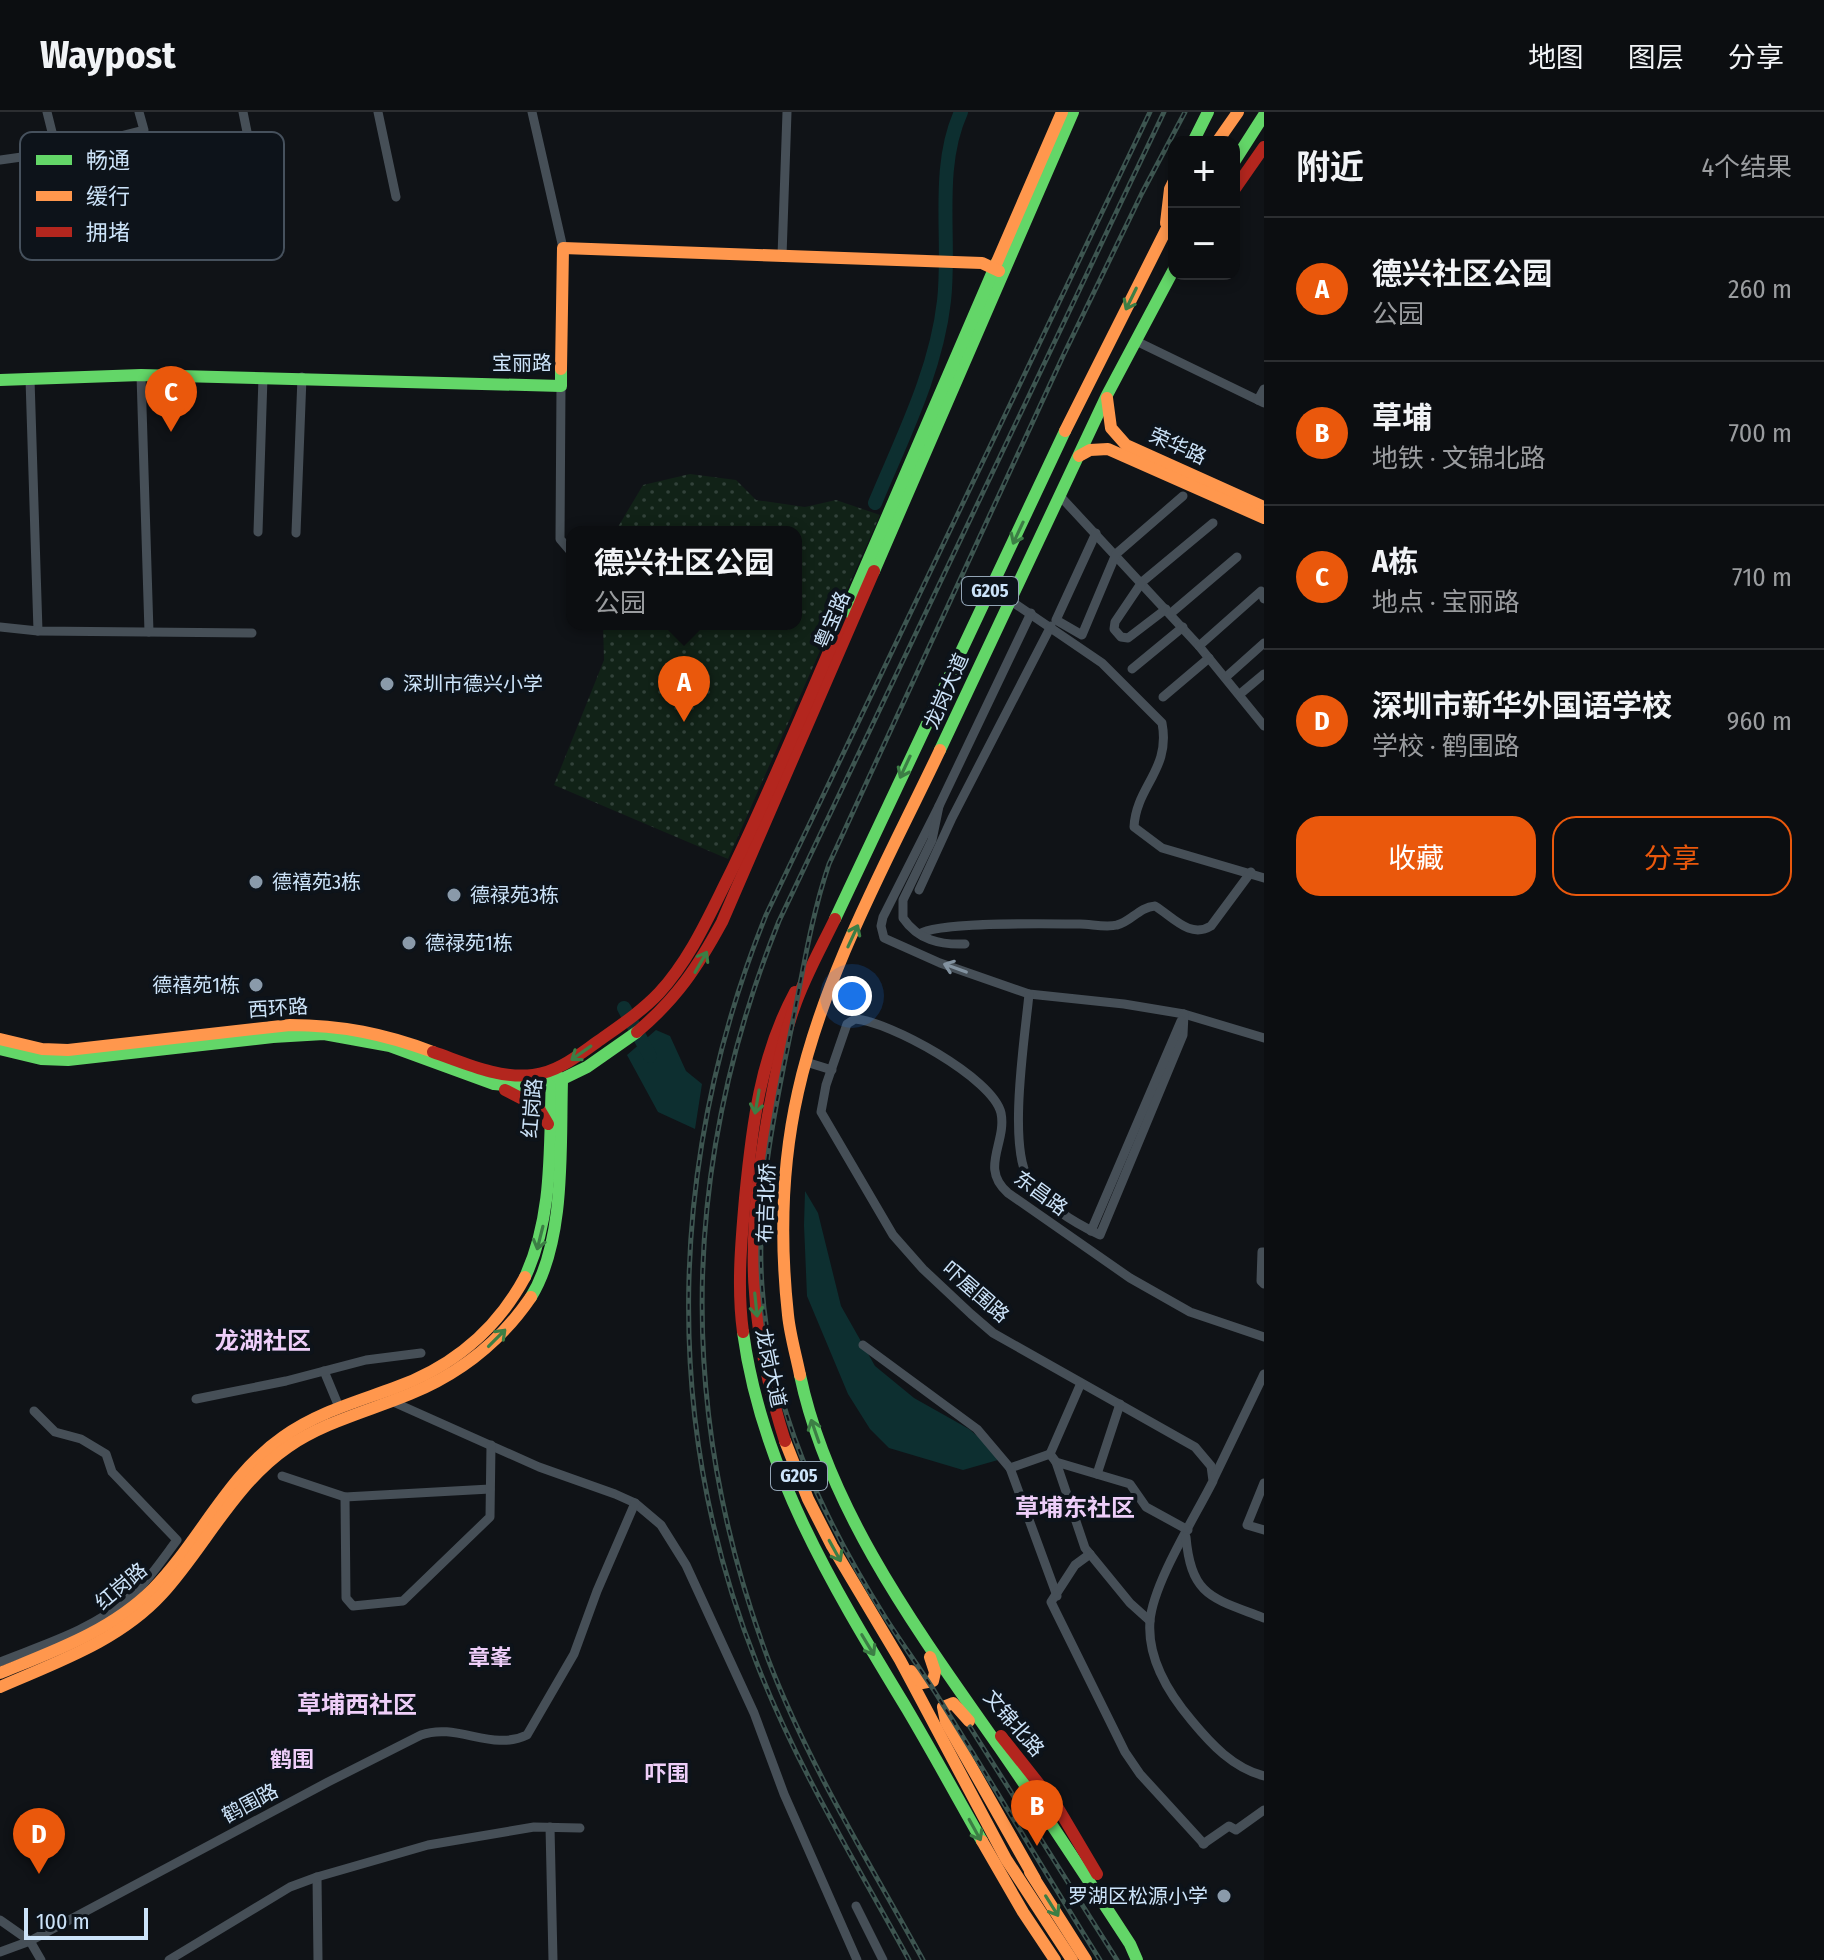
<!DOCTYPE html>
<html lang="zh">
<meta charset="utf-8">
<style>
:root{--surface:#0c0e11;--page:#15171a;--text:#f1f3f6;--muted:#9a9c9f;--line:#2c2e31;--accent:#ea580c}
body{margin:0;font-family:"Fira Sans Condensed","Noto Sans SC",sans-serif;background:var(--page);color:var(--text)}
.controls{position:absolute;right:24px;top:24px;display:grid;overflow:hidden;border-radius:16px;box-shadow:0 4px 12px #0003}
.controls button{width:72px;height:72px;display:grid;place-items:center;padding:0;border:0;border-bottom:2px solid var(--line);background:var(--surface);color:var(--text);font:40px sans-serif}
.scale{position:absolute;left:24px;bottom:20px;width:124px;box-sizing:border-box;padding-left:8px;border:4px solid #cce3f9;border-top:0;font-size:22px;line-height:28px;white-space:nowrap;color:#cce3f9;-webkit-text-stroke:6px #0d131a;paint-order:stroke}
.you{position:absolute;left:852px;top:884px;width:28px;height:28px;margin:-20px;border:6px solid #fff;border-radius:50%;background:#1a73e8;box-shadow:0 0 0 12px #1a73e833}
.badge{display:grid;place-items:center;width:52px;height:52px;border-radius:50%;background:var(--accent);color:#fff;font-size:26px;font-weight:700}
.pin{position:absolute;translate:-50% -66px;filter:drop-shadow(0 2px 4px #0008)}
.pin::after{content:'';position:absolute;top:42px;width:28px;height:24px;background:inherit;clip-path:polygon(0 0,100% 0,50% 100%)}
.popup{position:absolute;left:566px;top:414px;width:236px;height:104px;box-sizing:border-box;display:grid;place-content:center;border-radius:16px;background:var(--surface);filter:drop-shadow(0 2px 6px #0005);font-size:26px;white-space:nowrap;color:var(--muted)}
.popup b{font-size:30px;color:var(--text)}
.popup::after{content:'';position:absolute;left:50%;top:100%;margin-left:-16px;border:16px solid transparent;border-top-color:var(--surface)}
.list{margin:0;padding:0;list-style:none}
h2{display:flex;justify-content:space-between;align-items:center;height:104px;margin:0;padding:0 32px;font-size:34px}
h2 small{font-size:26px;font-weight:400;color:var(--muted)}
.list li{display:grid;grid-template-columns:52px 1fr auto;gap:24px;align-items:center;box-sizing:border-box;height:144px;padding:0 32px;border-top:2px solid var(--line)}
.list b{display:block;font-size:30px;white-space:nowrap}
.list p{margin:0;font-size:26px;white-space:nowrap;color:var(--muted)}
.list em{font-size:26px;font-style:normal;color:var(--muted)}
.actions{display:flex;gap:16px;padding:24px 32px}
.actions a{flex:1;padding:18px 0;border:2px solid var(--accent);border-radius:24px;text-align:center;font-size:28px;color:var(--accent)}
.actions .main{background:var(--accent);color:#fff}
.map{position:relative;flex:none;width:1264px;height:1848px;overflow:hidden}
header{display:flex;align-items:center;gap:48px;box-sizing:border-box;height:112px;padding:0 40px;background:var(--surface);border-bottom:2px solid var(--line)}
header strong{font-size:38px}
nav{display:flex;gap:44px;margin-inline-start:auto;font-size:28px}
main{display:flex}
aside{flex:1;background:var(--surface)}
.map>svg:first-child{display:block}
.park{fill:url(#park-dots)}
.water{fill:#0d2f30}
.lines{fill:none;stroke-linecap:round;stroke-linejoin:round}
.river{stroke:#0d2f30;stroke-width:14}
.street{stroke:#464f57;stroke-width:9}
.fast{stroke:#63d668;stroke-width:12}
.slow{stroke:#ff974d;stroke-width:12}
.jam{stroke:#b3261e;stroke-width:12}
.rail-casing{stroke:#3d5550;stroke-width:5}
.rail{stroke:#0d131a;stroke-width:2;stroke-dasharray:6;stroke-linecap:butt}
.oneway{stroke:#3c7e45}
.oneway2{stroke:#8292a0}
.poi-dot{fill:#8a9aaa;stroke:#0d131a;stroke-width:3}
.labels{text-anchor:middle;stroke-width:8;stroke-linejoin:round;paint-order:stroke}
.shield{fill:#0d131a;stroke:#93a5b6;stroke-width:2}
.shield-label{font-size:18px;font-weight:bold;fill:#cce3f9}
.street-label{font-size:20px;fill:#cce3f9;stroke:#0d131a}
.poi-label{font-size:20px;fill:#cce3f9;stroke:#0d131a;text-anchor:start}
.neighbourhood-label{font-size:22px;font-weight:bold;fill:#eecef9;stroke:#0d131a}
.quarter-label{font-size:24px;font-weight:bold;fill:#eecef9;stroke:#0d131a}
.key{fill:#0d131a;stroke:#46515d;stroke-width:2}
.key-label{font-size:22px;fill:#cce3f9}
</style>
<header>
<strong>Waypost</strong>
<nav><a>地图</a><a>图层</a><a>分享</a></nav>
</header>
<main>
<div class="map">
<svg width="1264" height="1848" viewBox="0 0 1264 1848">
<defs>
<pattern id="park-dots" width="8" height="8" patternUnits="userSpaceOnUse" patternTransform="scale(2)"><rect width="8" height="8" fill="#112217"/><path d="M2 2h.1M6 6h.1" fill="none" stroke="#32423a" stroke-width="1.8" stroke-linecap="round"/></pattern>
</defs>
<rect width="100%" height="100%" fill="#101317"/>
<path class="park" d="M690,362L736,368L756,388L805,395L836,388L880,403L728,747L554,673L604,548L603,512H796V420H615L643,373Z"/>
<g class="water">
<path d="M656,918L670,924L686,959L702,972L695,1017L658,1000L627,943Z"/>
<path d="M805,1079L818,1101L841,1194L875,1254L914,1286L969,1317L989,1334L998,1348L963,1358L889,1336L870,1317L848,1282L807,1184L804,1113Z"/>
</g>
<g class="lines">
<g class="river">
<path d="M875,391C902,326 936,260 944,189C951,128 935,57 961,0"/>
<path d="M624,896L650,944"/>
</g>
<g class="street">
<path d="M47,0L57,40"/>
<path d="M243,0L260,84"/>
<path d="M378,0L396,85"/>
<path d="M532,0L563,136"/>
<path d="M0,48L57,40L144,18L139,0"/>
<path d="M782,144L787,0"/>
<path d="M1136,229L1264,291"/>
<path d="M141,263L149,520"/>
<path d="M30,267L38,519"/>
<path d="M561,274L560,427L572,441"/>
<path d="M1258,288L1264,277"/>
<path d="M1060,384L1199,534L1264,614"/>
<path d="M258,420L263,265"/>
<path d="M296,421L302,265"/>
<path d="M1096,421L1056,508L1082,523L1116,442L1183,384"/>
<path d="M1011,489L1102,551L1162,611C1171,658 1136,674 1134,715L1162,736L1264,766"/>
<path d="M1166,497L1128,526L1121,525L1114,517L1115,510L1142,470L1213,411"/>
<path d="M1170,502L1237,445"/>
<path d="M0,515L38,519L252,521"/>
<path d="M1199,534L1261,479L1264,487"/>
<path d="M1132,557L1183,515"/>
<path d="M1226,565L1264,531"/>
<path d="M1240,582L1264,562"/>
<path d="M1163,585L1209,546"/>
<path d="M939,694L883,805L881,814L884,826L940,851L1029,882L1124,892L1184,902L1264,926"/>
<path d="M919,778L952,706L1051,514"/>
<path d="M920,822C938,809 1051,812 1080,812C1091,812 1106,816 1117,813C1131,810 1139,795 1155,794C1173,805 1190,827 1211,814L1251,760"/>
<path d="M965,832C940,833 918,828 903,806V788L932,728L939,694L1031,501"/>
<path d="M1029,882C1025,924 1008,1032 1028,1066C1044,1093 1073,1110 1100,1123L1183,923L1184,902"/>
<path d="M806,950L832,958"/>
<path d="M1091,1119L1181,909"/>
<path d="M1264,1140H1262L1261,1169L1264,1172"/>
<path d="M1264,1225L1190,1200L1130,1166L1008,1081C979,1056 1007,1031 1001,1001C993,966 889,909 855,907L847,912L826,973L821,1000L893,1123L923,1157L971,1202L993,1221L1195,1335L1211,1354L1213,1369C1195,1405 1153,1471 1150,1509C1147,1546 1169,1582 1192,1609C1211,1632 1233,1656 1264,1664"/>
<path d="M863,1233L977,1317L1010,1356L1050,1342L1056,1350L1130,1372L1146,1395L1188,1418"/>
<path d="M324,1259L339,1295"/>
<path d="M196,1287L286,1269L366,1248L421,1241"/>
<path d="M391,1289L539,1355L615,1382L635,1391L661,1413L686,1453L754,1601L784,1682L857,1848"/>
<path d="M1050,1342L1081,1271"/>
<path d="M1056,1350L1085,1436L1130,1491L1150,1509"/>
<path d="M1010,1356L1057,1484"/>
<path d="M1097,1362L1120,1292"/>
<path d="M282,1364L345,1385L490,1377"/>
<path d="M1214,1366L1264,1262"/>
<path d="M1264,1371L1247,1413L1264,1418"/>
<path d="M345,1385L346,1486L353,1494L403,1489L490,1405L491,1333"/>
<path d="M1186,1425C1191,1485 1213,1486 1264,1506"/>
<path d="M1090,1442L1075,1453L1051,1490L1125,1640L1140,1662L1204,1732"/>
<path d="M0,1550C45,1532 92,1518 129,1486C148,1469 162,1448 177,1428L112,1360L106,1342L81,1327L55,1320L34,1299"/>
<path d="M550,1715L553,1848"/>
<path d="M1203,1732L1229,1714L1236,1718L1264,1698"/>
<path d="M317,1765L318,1848"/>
<path d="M856,1794L883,1848"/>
<path d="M0,1808L30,1829L41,1848"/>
<path d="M0,1840L30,1829L328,1670L421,1623C457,1610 492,1640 527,1623L574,1542L597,1479L635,1391"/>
<path d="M169,1848L290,1775L317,1765L428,1733L534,1715L580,1716"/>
</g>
<g class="fast">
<path d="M1193,30L1208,0"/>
<path d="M1234,50L1264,3"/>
<path d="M0,268L141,263L561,274V257"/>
<path d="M874,459L1073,0"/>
<path d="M842,509L997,150"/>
<path d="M940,638L1107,283L1174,157"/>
<path d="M835,807L1065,319"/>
<path d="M0,937L41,947L68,948L273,925L324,922L390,934L494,972L529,975L552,972L587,955L637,920"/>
<path d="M525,1165C554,1103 549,1033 552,966"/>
<path d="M531,1185C566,1128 560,1035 562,969L557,964"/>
<path d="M743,1220C762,1360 835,1478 907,1597C933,1641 957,1685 982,1729"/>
<path d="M800,1263C829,1400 920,1522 999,1635C1044,1700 1087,1766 1130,1832L1137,1848"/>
</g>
<g class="slow">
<path d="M1217,30L1238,0"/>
<path d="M1166,111L1170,77L1174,69"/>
<path d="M997,150L1062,0"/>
<path d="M561,257L563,136L982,151L999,159"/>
<path d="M1107,286L1111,316L1126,333L1264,395"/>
<path d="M1065,319L1174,102"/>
<path d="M1079,344L1090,338L1108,337L1264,406"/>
<path d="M0,927L42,937L68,938L290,913C341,913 385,922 433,940"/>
<path d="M800,1263C796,1243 790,1223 788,1203C780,1130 782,1051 798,980C825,859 888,748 940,638"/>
<path d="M785,1329L808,1387L832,1434L900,1548L1006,1747L1072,1848"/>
<path d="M911,1559L922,1571L933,1569L935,1560L930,1545"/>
<path d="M0,1561C54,1539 111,1519 153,1477C200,1429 227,1364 283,1325C316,1301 356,1290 394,1276C450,1256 496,1219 525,1165"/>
<path d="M0,1575C57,1550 119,1529 162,1482C205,1435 233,1373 288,1335C324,1310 369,1299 410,1282C459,1262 501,1229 531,1185"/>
<path d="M969,1609L953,1591L943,1595L946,1610L1035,1767"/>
<path d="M982,1729L1023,1800L1055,1848"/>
<path d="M1030,1760L1086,1848"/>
</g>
<g class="jam">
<path d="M1234,78L1264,35"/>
<path d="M637,920C677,886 697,856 722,810L874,459"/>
<path d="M433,940C465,951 498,967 533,963C558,960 577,944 597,930C618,915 641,900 659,881C690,847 708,806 728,766C769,682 805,595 842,509"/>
<path d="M505,978L538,995L548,1012"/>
<path d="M743,1220C737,1176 741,1131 745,1086C752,1014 760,945 795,880"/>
<path d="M785,1329C748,1212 746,1129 767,1009C774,971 781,933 794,896C804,866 821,836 835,807"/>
<path d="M1001,1624L1058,1696L1097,1762"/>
</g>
<g class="rail-casing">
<g id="rail">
<path d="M970,1615L1117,1848"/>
<path d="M909,1848C856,1751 797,1655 757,1552C660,1308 669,1045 766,803L1150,0"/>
<path d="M923,1848C869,1750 808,1652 768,1547C676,1299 681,1053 779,809L1164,0"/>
<path d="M1100,1848C1044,1759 991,1669 935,1580C919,1555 901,1530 885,1505C821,1403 770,1296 762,1174C756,1089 773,1006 790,923C802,866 810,808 829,752L1064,242L1142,81L1185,0"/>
</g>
</g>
<use href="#rail" class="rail"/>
</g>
<defs><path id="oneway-shaft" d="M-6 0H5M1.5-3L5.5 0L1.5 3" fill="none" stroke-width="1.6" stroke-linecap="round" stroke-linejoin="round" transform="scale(2)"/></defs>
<g class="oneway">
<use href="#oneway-shaft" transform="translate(1131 187) rotate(116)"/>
<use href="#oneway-shaft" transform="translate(1018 421) rotate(115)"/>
<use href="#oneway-shaft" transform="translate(905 655) rotate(115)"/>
<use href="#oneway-shaft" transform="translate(853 824) rotate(-65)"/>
<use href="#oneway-shaft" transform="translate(701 850) rotate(-60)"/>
<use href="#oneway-shaft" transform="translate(581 941) rotate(145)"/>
<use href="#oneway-shaft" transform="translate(757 990) rotate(100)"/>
<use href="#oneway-shaft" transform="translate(540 1126) rotate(104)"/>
<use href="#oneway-shaft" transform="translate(756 1193) rotate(84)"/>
<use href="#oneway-shaft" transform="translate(497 1226) rotate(-45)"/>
<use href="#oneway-shaft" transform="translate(815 1319) rotate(-109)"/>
<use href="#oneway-shaft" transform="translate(835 1439) rotate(61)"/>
<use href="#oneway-shaft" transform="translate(868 1533) rotate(59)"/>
<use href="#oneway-shaft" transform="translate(975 1718) rotate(61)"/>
<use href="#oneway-shaft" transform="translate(1052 1794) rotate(58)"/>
</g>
<use class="oneway2" href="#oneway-shaft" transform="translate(955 856) rotate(-160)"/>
<g class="poi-dot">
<circle cx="387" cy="572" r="8"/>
<circle cx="256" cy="770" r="8"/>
<circle cx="454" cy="783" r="8"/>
<circle cx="409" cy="831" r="8"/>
<circle cx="256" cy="873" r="8"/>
<circle cx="1224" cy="1784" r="8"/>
</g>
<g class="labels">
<g class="shield">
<rect x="962" y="465" width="56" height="28" rx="6"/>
<rect x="771" y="1350" width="56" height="28" rx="6"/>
</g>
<g class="shield-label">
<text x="990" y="485">G205</text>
<text x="799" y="1370">G205</text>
</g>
<g class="street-label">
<text x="522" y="258">宝丽路</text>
<text transform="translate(1178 334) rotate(24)" y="7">荣华路</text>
<text transform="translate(832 508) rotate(-67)" y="7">粤宝路</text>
<text transform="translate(946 579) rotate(-66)" y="7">龙岗大道</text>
<text transform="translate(278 896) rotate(-4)" y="7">西环路</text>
<text transform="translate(532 996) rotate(-85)" y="7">红岗路</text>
<text transform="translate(1041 1081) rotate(36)" y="7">东昌路</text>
<text transform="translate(766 1091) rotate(-88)" y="7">布吉北桥</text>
<text transform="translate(976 1180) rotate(41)" y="7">吓屋围路</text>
<text transform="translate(771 1256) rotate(78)" y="7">龙岗大道</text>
<text transform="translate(121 1474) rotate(-40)" y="7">红岗路</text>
<text transform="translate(1014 1611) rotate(49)" y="7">文锦北路</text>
<text transform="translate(250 1691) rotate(-28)" y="7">鹤围路</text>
</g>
<g class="poi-label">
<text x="403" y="579">深圳市德兴小学</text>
<text x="272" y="777">德禧苑3栋</text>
<text x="470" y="790">德禄苑3栋</text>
<text x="425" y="838">德禄苑1栋</text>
<text x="240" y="880" text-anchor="end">德禧苑1栋</text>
<text x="1208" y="1791" text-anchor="end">罗湖区松源小学</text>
</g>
<g class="neighbourhood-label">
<text x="490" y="1553">章峯</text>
<text x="292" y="1655">鹤围</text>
<text x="667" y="1669">吓围</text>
</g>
<g class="quarter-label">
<text x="263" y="1237">龙湖社区</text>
<text x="1075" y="1404">草埔东社区</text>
<text x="357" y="1601">草埔西社区</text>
</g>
</g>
<rect x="20" y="20" width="264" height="128" rx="12" class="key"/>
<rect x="36" y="43" width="36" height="10" fill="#63d668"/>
<rect x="36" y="79" width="36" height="10" fill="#ff974d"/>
<rect x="36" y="115" width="36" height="10" fill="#b3261e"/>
<g class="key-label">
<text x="86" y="56">畅通</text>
<text x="86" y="92">缓行</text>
<text x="86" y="128">拥堵</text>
</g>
</svg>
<div class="controls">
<button>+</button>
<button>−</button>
</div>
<div class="scale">100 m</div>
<div class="you"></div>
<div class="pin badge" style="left:684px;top:610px">A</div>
<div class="popup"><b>德兴社区公园</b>公园</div>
<div class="pin badge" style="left:1037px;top:1734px">B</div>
<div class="pin badge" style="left:171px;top:320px">C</div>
<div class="pin badge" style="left:39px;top:1762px">D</div>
</div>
<aside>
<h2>附近<small>4个结果</small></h2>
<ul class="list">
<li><span class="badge">A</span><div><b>德兴社区公园</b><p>公园</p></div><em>260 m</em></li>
<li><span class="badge">B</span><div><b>草埔</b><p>地铁 · 文锦北路</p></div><em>700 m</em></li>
<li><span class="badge">C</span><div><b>A栋</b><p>地点 · 宝丽路</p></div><em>710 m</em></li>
<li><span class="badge">D</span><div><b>深圳市新华外国语学校</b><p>学校 · 鹤围路</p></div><em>960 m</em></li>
</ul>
<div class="actions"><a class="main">收藏</a><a>分享</a></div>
</aside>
</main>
